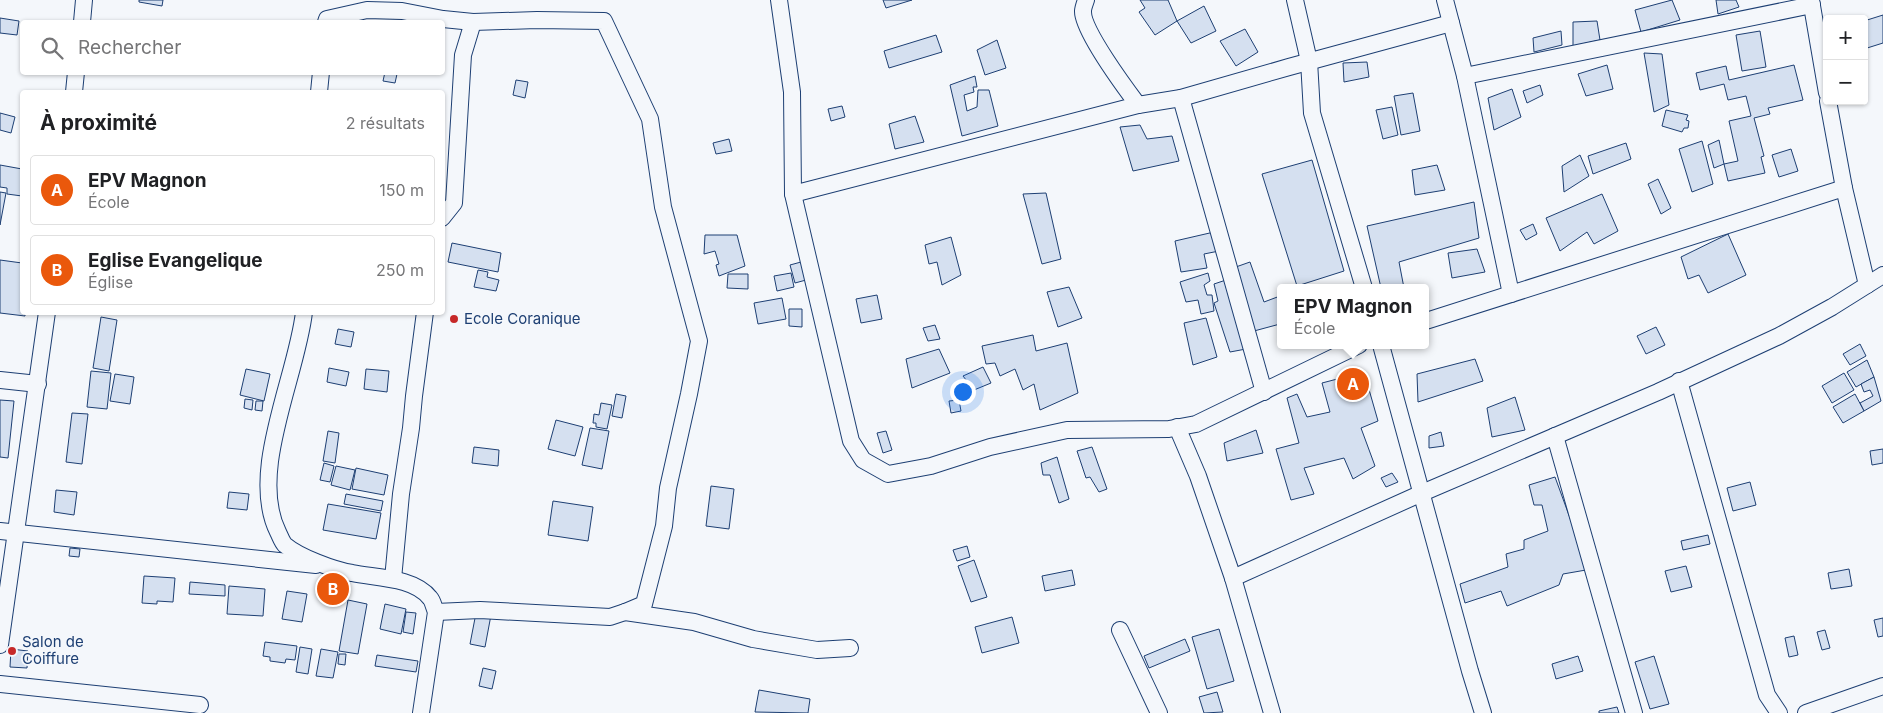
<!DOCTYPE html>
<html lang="fr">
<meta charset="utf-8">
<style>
:root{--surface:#fff;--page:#f2f2f2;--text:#202124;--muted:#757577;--line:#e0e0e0;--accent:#ea580c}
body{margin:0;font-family:Inter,sans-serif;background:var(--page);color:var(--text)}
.controls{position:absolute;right:15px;top:15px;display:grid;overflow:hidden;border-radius:5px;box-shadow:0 1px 4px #0004}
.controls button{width:45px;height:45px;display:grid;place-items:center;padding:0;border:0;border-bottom:1px solid var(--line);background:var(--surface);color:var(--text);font:25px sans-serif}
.you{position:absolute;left:962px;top:391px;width:18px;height:18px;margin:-12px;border:4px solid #fff;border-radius:50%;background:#1a73e8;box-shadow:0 0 0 8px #1a73e833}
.badge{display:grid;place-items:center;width:32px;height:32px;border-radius:50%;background:var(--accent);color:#fff;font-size:16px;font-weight:700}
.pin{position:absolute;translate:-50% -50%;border:2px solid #fff;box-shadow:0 1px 5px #0006}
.popup{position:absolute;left:1277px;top:284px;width:152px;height:65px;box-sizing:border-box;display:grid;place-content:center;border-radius:5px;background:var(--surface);filter:drop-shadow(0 1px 4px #0005);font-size:16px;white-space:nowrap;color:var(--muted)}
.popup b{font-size:19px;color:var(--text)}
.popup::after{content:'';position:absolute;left:50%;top:100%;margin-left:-10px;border:10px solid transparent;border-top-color:var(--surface)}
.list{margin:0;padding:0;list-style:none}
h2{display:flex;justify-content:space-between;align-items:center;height:65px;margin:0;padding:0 20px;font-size:21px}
h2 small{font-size:16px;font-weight:400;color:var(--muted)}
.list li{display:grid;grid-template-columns:32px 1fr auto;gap:15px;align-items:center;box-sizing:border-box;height:70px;margin:0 10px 10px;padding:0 10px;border:1px solid var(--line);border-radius:5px}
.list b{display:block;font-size:19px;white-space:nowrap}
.list p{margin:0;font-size:16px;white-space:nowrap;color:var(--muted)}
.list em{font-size:16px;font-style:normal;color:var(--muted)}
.icon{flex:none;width:28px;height:28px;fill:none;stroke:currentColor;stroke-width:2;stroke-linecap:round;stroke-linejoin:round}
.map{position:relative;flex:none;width:1883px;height:713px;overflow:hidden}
.search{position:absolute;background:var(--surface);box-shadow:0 1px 4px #0004;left:20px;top:20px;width:425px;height:55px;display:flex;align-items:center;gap:12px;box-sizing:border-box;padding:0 18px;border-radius:5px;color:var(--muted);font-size:19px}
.panel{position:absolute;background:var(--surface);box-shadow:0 1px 4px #0004;left:20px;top:90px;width:425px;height:225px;border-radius:5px}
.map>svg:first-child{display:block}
.building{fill:#d5e0f0;stroke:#1d3f73}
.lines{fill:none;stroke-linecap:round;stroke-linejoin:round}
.minor-casing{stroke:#1d3f73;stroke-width:18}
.minor{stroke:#f4f7fb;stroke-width:16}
.poi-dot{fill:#c62828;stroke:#f4f7fb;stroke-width:2}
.labels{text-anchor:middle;stroke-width:4;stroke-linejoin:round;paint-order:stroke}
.poi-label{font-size:15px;fill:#1d3f73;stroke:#f4f7fb;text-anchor:start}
</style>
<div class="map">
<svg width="1883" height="713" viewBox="0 0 1883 713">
<rect width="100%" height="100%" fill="#f4f7fb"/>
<g class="building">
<path d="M139,0H163L162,6L139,2Z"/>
<path d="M883,0H912L886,8Z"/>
<path d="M1140,0H1168L1177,21L1155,35L1139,12L1145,8Z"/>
<path d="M1672,0L1680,20L1641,32L1635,10Z"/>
<path d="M1716,0H1736L1739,7L1718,14Z"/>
<path d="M1204,6L1216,31L1191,43L1177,21Z"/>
<path d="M1883,15V43L1864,49V21Z"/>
<path d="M0,18L19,21L17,35L0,33Z"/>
<path d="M1597,21L1600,40L1573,46V22Z"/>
<path d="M1245,29L1258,52L1236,66L1220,41Z"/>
<path d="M1561,31L1562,45L1534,52L1533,38Z"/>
<path d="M1760,31L1766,67L1742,71L1736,35Z"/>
<path d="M936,35L942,52L889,68L884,51Z"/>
<path d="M997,40L1006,68L985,75L977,50Z"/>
<path d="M1644,53L1662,54L1669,105L1654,112Z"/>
<path d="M1367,62L1369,77L1344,82L1343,63Z"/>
<path d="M1607,65L1613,89L1586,96L1578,74Z"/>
<path d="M1794,65L1803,100L1768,108L1770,114L1754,118L1764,156L1761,157L1765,173L1728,181L1724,164L1738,161L1729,121L1751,116L1746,96L1728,100L1724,84L1700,90L1696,73L1726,66L1729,80Z"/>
<path d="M385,72L397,74L395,83L383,81Z"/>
<path d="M975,76L977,87H973L974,92L964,95L967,111L977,107L978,90H989L998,126L962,136L950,85Z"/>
<path d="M516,80L528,82L525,98L513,95Z"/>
<path d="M1540,85L1543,95L1527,103L1523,91Z"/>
<path d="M1512,89L1521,117L1494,130L1488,98Z"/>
<path d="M1413,93L1420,131L1401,135L1394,96Z"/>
<path d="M842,106L845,117L831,121L828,109Z"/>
<path d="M1392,107L1398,135L1383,139L1376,110Z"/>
<path d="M1666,110L1688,115L1686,120L1689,121L1688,128H1684L1682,132L1662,126Z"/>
<path d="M0,113L15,117L11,133L0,130Z"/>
<path d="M915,116L924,142L895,149L889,124Z"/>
<path d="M1140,125L1147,139L1172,136L1179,161L1133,171L1120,127Z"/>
<path d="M729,139L732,151L716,154L713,143Z"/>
<path d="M1719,140L1724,164L1714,168L1708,145Z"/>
<path d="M1702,141L1713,184L1692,192L1679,149Z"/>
<path d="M1626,143L1631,159L1593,174L1588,156Z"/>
<path d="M1791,149L1798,171L1779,177L1772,155Z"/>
<path d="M1580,155L1589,176L1564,192L1562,166Z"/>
<path d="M1312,160L1344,271L1297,286L1262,174Z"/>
<path d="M0,165L22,169V196L7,194V188L0,187Z"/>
<path d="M1437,165L1445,190L1415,195L1412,170Z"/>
<path d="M1658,179L1671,208L1661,214L1648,184Z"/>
<path d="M0,192L6,193L0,225Z"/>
<path d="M1046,193L1061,259L1042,264L1023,194Z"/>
<path d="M1602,194L1618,231L1594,244L1587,232L1560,251L1546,218Z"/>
<path d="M1474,202L1479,238L1399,262L1404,288H1381L1367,226Z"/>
<path d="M1533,224L1537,234L1526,240L1520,230Z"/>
<path d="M1214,232L1219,251L1204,254L1207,268L1181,272L1175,241Z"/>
<path d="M1728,234L1746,275L1708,293L1699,275L1688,279L1681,257Z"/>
<path d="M705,235H737L745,266L719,276L716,265L719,264L715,251L704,254Z"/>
<path d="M951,237L961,275L942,285L937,262L929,264L925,245Z"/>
<path d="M452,243L501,253L498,272L448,262Z"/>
<path d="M1477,249L1485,272L1452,278L1448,253Z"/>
<path d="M0,260L22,263V312H25V316L0,313Z"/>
<path d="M801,262L806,280L795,283L790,265Z"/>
<path d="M1250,262L1264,302L1280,296V324L1254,331L1233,268Z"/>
<path d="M478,270L488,272L487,277L499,280L496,291L474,287Z"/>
<path d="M791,273L794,287L777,291L774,276Z"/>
<path d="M1208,273L1210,281L1204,285L1207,295H1212L1214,311L1201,314L1198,300L1186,302L1180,282Z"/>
<path d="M728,274H748V289L727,288Z"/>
<path d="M1226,280L1246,349L1230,352L1214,303L1218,301L1214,284Z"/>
<path d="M1069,287L1082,318L1058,327L1047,292Z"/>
<path d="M877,295L882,319L861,323L856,299Z"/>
<path d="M782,298L786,319L758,324L754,303Z"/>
<path d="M789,309H802V327L789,326Z"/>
<path d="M101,317L117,320L109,371L93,368Z"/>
<path d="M1206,318L1217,357L1193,365L1184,323Z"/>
<path d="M935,325L940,339L928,341L923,328Z"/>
<path d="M1656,327L1665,345L1646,354L1637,336Z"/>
<path d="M338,329L354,332L351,347L335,344Z"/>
<path d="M1033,335L1036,351L1067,343L1078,393L1040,410L1034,384L1023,390L1015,369L1000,376L995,363L986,364L982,346Z"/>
<path d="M1860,344L1866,356L1850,365L1843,354Z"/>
<path d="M939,349L950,373L912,388L906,359Z"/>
<path d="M1475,359L1483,381L1418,402L1417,374Z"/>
<path d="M1867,360L1874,377L1856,387L1847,372Z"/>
<path d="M983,367L991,383L974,390L963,376Z"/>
<path d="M329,368L349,372L346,386L327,382Z"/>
<path d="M246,369L270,374L264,401L240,395Z"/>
<path d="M366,369L389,371L387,392L364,389Z"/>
<path d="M91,371L111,373L107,409L87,407Z"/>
<path d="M1364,372L1378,421L1361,428L1375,466L1353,479L1344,458L1304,468L1314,494L1291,500L1276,449L1299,443L1287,398L1297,394L1307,417L1330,412L1322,383Z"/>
<path d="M1844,373L1854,390L1832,403L1822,386Z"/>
<path d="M115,374L134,377L130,404L110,401Z"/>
<path d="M1874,377L1881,401L1864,411L1860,403L1873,396L1870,390L1864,392L1861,384Z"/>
<path d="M616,394L626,396L622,418L612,416Z"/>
<path d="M1855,394L1864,411L1843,423L1833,407Z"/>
<path d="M1515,397L1525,430L1492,437L1487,408Z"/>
<path d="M245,399L253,400L252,410L244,408Z"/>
<path d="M0,400L14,401L8,458L0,457Z"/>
<path d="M959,400L961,411L951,413L949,401Z"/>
<path d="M256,401H263L262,411L255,410Z"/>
<path d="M601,403L612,405L607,429L596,427V423H593L594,414L599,415Z"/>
<path d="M72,413L88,414L82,464L66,462Z"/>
<path d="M556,420L583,427L575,456L548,449Z"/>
<path d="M590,428L609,431L602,469L582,465Z"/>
<path d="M1256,430L1263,453L1227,461L1224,443Z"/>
<path d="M328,431L339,433L335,463L323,461Z"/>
<path d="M886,431L892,450L883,453L877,433Z"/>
<path d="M1441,432L1444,446L1429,448V436Z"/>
<path d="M474,447L499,450L498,466L472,463Z"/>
<path d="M1092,447L1107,489L1099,492L1090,477L1086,478L1077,451Z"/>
<path d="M1883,449V463L1872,465L1870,451Z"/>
<path d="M1057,457L1069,499L1059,503L1050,475H1043L1041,463Z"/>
<path d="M324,463L334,466L330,482L320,480Z"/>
<path d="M336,466L355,470L350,490L331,485Z"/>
<path d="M356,468L388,475L384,495L352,489Z"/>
<path d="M1392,473L1398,482L1386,487L1381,478Z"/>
<path d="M1555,477L1574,529L1586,570L1563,574L1559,585L1507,606L1501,591L1465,603L1460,584L1508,567L1506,554L1524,549V540L1548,531L1542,505H1534L1529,485Z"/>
<path d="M1750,482L1756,505L1733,511L1727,488Z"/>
<path d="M711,486L734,489L729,529L706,526Z"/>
<path d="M56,490L77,492L74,515L54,512Z"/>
<path d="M229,492L249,494L247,510L227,508Z"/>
<path d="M346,494L383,501L381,511L344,504Z"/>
<path d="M553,501L593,507L588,541L548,535Z"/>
<path d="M328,504L381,513L376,539L323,530Z"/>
<path d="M1708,535L1710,544L1683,550L1681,541Z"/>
<path d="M967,546L970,557L957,561L953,550Z"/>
<path d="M70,548L80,549L79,557L69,556Z"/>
<path d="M974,560L987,597L971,602L958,566Z"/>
<path d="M1686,566L1692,587L1671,592L1665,571Z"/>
<path d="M1849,569L1852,586L1831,589L1828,573Z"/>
<path d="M1072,570L1075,585L1045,591L1042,576Z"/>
<path d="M144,576L175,578L173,602L157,601V604L142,603Z"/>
<path d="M190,582L225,585V596L189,594Z"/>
<path d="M229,586L265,589L263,616L227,614Z"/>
<path d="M287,591L307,594L302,622L282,619Z"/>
<path d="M348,600L367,604L358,654L339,651Z"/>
<path d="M385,604L406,609L401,634L380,629Z"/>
<path d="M406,612L416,613L413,634L403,632Z"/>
<path d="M476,613L491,615L485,647L470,644Z"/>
<path d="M1012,617L1019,643L982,653L975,627Z"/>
<path d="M1883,618V636L1878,637L1874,620Z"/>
<path d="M1219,629L1234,681L1207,689L1192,637Z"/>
<path d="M1825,630L1830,648L1822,650L1817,632Z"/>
<path d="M1794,636L1798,655L1789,657L1785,638Z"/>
<path d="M1185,639L1190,651L1149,668L1144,656Z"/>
<path d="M265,642L297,646L295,660L286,659L285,663L270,661V657L263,656Z"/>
<path d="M300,647L312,649L308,674L296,672Z"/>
<path d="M11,649L28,651L27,668L10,667Z"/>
<path d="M321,649L338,652L333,678L316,676Z"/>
<path d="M339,654H346L345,665L338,664Z"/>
<path d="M377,655L418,661L416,672L375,666Z"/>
<path d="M1578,656L1583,671L1556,679L1552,664Z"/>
<path d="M1654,656L1669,704L1650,709L1635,662Z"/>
<path d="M483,668L496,671L492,689L479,686Z"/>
<path d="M759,690L810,699L808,713L755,712Z"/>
<path d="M1217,692L1223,712L1204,713L1199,697Z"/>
<path d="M1617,707L1619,713H1599V711Z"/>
</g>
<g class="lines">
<g class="minor-casing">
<g id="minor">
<path d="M779,0L792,92L793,194L851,441L863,460L888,474L931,466L990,447L1067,430L1169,429L1196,424L1359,345"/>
<path d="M1086,0C1085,3 1083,8 1083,11C1082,30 1126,89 1138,105"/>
<path d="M1295,0L1309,61L1312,113L1364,288"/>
<path d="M1445,0L1465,76L1511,294"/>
<path d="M1811,0L1827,93"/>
<path d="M82,22L84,0"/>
<path d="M326,22L327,19L367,10L402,11L443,19L473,22L537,20L604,21L650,119L663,207L699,341L689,394L668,488L664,526L644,604L625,612L610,617L480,610L436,612"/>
<path d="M1465,76L1812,5"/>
<path d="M74,92L76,72"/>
<path d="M319,92L321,72"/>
<path d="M1181,98L1264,392"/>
<path d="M1828,101L1844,188L1867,285"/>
<path d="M793,194L1138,105L1181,98L1289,67L1451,23"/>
<path d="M442,218L454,203L463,55L473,22"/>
<path d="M304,312C297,376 248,472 278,532C280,536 282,542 285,545C299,557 334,570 352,573C375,578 414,577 430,598C433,601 434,608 436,612L421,713"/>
<path d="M1426,321L1844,188"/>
<path d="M1381,345L1470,671L1483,713"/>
<path d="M0,380L38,384"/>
<path d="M1679,381L1767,695L1779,713"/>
<path d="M1177,427L1198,476L1233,578L1272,713"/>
<path d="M1555,436L1634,713"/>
<path d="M0,531L316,565"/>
<path d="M1233,578L1422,493L1658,392L1779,336L1832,307L1883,275"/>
<path d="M393,579L401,494L411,428L414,396L425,312"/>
<path d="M625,612L694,622L753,639L817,650L850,648"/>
<path d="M1120,630L1159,713"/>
<path d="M0,645L47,312"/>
<path d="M0,684L200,705"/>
<path d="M1806,713L1883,686"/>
</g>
</g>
<use href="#minor" class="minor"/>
</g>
<g class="poi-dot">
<circle cx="454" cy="319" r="5"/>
<circle cx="12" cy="651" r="5"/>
</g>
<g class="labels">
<g class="poi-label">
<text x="464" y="324">Ecole Coranique</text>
<text x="22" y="647">Salon de<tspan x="22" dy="17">Coiffure</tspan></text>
</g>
</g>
</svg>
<div class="controls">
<button>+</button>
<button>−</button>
</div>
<div class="you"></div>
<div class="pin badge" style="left:1353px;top:384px">A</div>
<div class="popup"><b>EPV Magnon</b>École</div>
<div class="pin badge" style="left:333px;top:589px">B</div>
<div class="search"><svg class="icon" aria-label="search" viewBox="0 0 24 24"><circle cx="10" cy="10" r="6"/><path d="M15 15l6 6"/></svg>Rechercher</div>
<section class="panel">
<h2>À proximité<small>2 résultats</small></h2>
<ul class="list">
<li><span class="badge">A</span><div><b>EPV Magnon</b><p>École</p></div><em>150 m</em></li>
<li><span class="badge">B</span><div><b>Eglise Evangelique</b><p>Église</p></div><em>250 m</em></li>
</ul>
</section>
</div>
